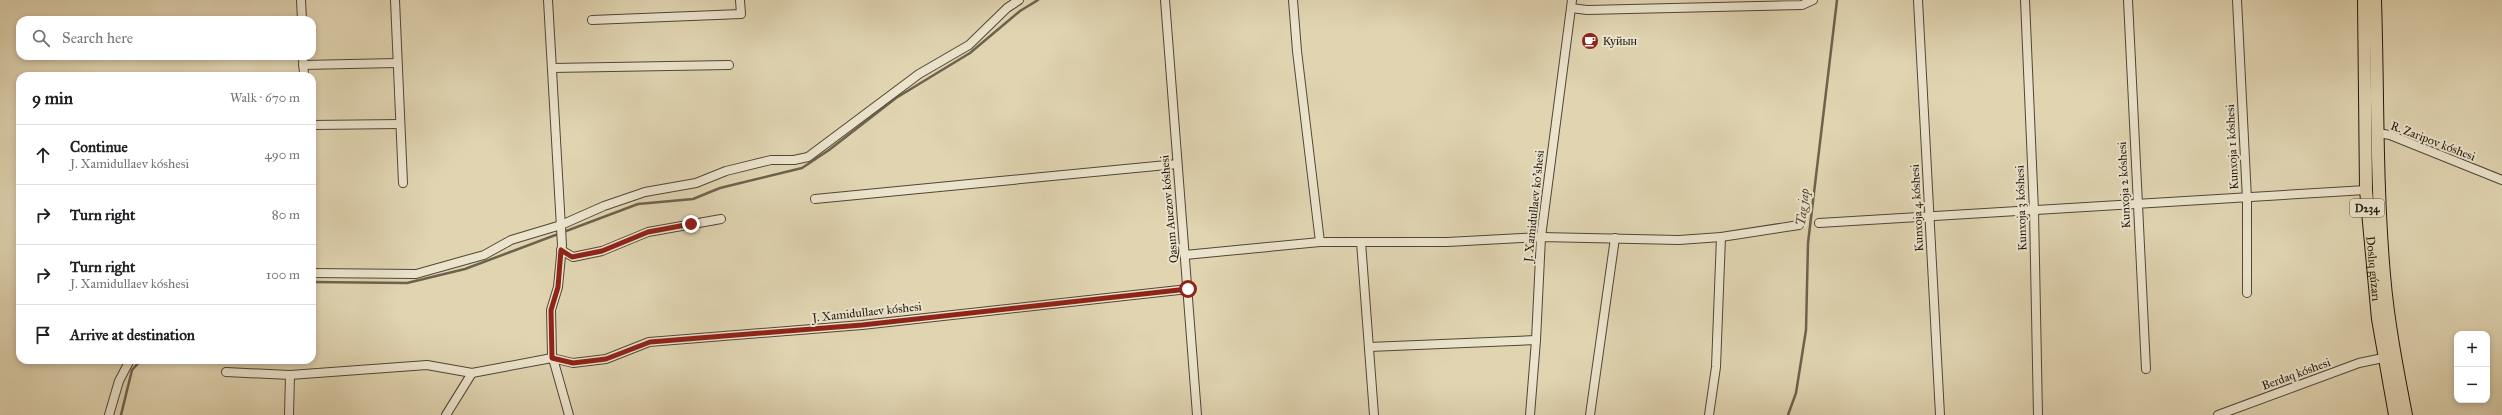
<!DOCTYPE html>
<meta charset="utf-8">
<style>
:root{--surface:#fff;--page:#f6f6f6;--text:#202124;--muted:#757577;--line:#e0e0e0}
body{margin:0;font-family:"IM FELL Great Primer",serif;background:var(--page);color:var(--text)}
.controls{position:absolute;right:12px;bottom:12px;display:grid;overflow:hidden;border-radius:8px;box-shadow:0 2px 6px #0003}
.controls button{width:36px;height:36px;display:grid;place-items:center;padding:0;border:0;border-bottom:1px solid var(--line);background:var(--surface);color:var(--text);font:20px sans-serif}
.stop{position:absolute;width:12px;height:12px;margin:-9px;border:3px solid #8f2418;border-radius:50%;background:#fff}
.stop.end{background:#8f2418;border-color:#fff;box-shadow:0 1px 4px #0008}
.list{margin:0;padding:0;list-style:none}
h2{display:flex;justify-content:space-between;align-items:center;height:52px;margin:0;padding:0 16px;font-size:17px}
h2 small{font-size:13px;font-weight:400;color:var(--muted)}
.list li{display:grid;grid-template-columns:26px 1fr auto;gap:12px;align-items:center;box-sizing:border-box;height:60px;padding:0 16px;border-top:1px solid var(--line)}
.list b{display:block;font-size:15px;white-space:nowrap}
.list p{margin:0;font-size:13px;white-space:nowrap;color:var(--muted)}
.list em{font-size:13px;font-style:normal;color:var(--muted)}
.icon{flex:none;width:22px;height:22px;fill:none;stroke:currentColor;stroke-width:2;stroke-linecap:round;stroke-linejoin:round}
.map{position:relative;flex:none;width:2502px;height:415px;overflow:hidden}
.search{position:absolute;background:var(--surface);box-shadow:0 2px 6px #0003;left:16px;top:16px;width:300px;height:44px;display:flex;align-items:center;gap:10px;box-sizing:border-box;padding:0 14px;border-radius:12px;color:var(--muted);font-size:15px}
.panel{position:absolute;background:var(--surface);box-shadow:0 2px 6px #0003;left:16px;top:72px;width:300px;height:292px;border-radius:12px}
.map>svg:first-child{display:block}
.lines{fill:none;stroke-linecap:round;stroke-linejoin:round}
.stream{stroke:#6d624e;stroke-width:2.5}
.minor-casing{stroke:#514636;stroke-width:10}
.primary-casing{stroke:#21170d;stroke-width:14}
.minor{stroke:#ebe3cc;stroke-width:8}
.primary{stroke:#e0d4b1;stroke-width:12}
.route{stroke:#8f2418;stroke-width:5}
.labels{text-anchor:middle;stroke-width:4;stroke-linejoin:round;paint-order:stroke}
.shield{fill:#ebe3cc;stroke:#5e5446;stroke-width:1}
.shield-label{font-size:11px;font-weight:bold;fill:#21170d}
.poi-label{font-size:12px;fill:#21170d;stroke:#ebe3cc;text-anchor:start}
.street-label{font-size:12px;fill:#21170d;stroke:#ebe3cc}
.water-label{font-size:13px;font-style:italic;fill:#534938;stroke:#ebe3cc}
</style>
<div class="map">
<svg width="2502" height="415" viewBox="0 0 2502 415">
<rect width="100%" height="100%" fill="#e0d4b1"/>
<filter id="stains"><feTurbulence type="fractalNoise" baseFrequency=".005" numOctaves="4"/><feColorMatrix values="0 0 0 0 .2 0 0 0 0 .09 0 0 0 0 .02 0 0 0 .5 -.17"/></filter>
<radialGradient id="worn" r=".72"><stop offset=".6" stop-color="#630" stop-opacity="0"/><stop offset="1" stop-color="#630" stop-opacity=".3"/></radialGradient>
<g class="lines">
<g class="stream">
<path d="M312,282L407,283L465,269L638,204L693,199L720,188L802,168L829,150L896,98L970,53L1020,11L1038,0"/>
<path d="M121,415L132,370L141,360"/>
<path d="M1788,415L1796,393L1806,330L1808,243L1837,0"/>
</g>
<g class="minor-casing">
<g id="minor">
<path d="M301,0L302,20"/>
<path d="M395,0L403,183"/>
<path d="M548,0L562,245L558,287L551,310L552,355L569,415"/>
<path d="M1165,0L1197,415"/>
<path d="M1293,0L1297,51L1320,242"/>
<path d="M1918,0L1940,415"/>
<path d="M2025,0L2034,211L2038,415"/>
<path d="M2128,0L2146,369"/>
<path d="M2237,0L2247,199V293"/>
<path d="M1571,8L1587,10L1802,5L1813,0"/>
<path d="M592,20L741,14L740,0"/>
<path d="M303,56L304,76"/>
<path d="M303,65L397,63"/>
<path d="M552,68L729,65"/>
<path d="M312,125L400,124"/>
<path d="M2377,133L2390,135L2502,180"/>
<path d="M815,199L1177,164"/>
<path d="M1819,223L2366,190"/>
<path d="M1361,242L1374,415"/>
<path d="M561,250L573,257L602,251L648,232L721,219"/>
<path d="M1185,255L1320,242H1447L1541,237L1679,240L1721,237L1799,225"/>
<path d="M312,273L416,274L484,255L511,240L561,225L604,206L645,192L696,183L726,171L771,160H794L808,157L919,74L969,45L1007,8L1019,0"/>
<path d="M1369,347L1536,340"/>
<path d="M226,372L290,375L427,365L472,373"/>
<path d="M109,415L119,381L130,360"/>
<path d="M289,415L290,375"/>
<path d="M446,415L472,373L552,358L573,363L606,359L649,342L862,325L1188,289"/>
<path d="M1530,415L1536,340L1541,237L1572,0"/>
<path d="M1590,415L1615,238"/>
<path d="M1709,415L1716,367L1721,237"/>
<path d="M2218,415L2359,363L2383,358"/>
</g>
</g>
<g class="primary-casing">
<g id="primary">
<path id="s1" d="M2364,0L2366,190L2378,319L2395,415"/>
<path d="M2375,0C2378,92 2376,183 2384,275C2388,322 2397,369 2406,415"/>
</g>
</g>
<use href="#minor" class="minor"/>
<use href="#primary" class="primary"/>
</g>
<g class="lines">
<path class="route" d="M691,224L648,232L602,251L572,257L561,250L558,287L551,310L552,358L573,363L606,359L650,342L862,325L1188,289"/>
</g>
<defs>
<g id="cafe-disc" transform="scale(0.9)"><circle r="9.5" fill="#8f2418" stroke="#ebe3cc"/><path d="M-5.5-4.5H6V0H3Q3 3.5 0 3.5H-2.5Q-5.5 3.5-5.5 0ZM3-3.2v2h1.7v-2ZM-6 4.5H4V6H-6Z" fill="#fff"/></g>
</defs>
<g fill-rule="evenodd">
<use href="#cafe-disc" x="1590" y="41"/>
</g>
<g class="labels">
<rect class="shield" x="2350" y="199" width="34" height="18" rx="3"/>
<g class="shield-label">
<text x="2367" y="212">D234</text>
</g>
<g class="poi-label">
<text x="1603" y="45">Куйын</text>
</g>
<g class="street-label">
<text transform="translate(2433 141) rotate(21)" y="4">R. Zaripov kóshesi</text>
<text transform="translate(2232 147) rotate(-93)" y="4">Kunxoja 1 kóshesi</text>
<text transform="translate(2124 185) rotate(-93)" y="4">Kunxoja 2 kóshesi</text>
<text transform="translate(1534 206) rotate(-84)" y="4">J. Xamidullaev ko'shesi</text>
<text transform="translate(1917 208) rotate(-93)" y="4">Kunxoja 4 kóshesi</text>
<text transform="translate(2021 208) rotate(-92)" y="4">Kunxoja 3 kóshesi</text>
<text transform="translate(1169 209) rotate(-95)" y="4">Qasım Auezov kóshesi</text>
<text dy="4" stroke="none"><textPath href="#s1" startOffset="269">Doslıq gúzarı</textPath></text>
<text transform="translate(867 312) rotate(-6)" y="4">J. Xamidullaev kóshesi</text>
<text transform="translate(2296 374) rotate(-20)" y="4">Berdaq kóshesi</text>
</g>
<g class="water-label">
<text transform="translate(1802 207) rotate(-83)" y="5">Tag jap</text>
</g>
</g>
<rect width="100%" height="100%" filter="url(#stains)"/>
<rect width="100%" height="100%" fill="url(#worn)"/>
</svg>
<div class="controls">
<button>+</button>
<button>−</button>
</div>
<div class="stop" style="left:1188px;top:289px"></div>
<div class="stop end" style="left:691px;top:224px"></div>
<div class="search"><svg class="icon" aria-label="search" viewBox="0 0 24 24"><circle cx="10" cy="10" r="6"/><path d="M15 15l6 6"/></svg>Search here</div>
<section class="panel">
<h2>9 min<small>Walk · 670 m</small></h2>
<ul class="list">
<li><svg class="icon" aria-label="ahead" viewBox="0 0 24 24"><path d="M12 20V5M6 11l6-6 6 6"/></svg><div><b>Continue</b><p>J. Xamidullaev kóshesi</p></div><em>490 m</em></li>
<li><svg class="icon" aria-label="right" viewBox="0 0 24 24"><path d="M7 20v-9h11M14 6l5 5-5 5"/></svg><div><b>Turn right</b></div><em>80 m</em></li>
<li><svg class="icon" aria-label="right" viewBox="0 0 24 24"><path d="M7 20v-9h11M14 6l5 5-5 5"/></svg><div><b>Turn right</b><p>J. Xamidullaev kóshesi</p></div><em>100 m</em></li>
<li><svg class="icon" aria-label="arrive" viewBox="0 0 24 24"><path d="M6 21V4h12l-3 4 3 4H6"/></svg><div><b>Arrive at destination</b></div></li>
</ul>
</section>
</div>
